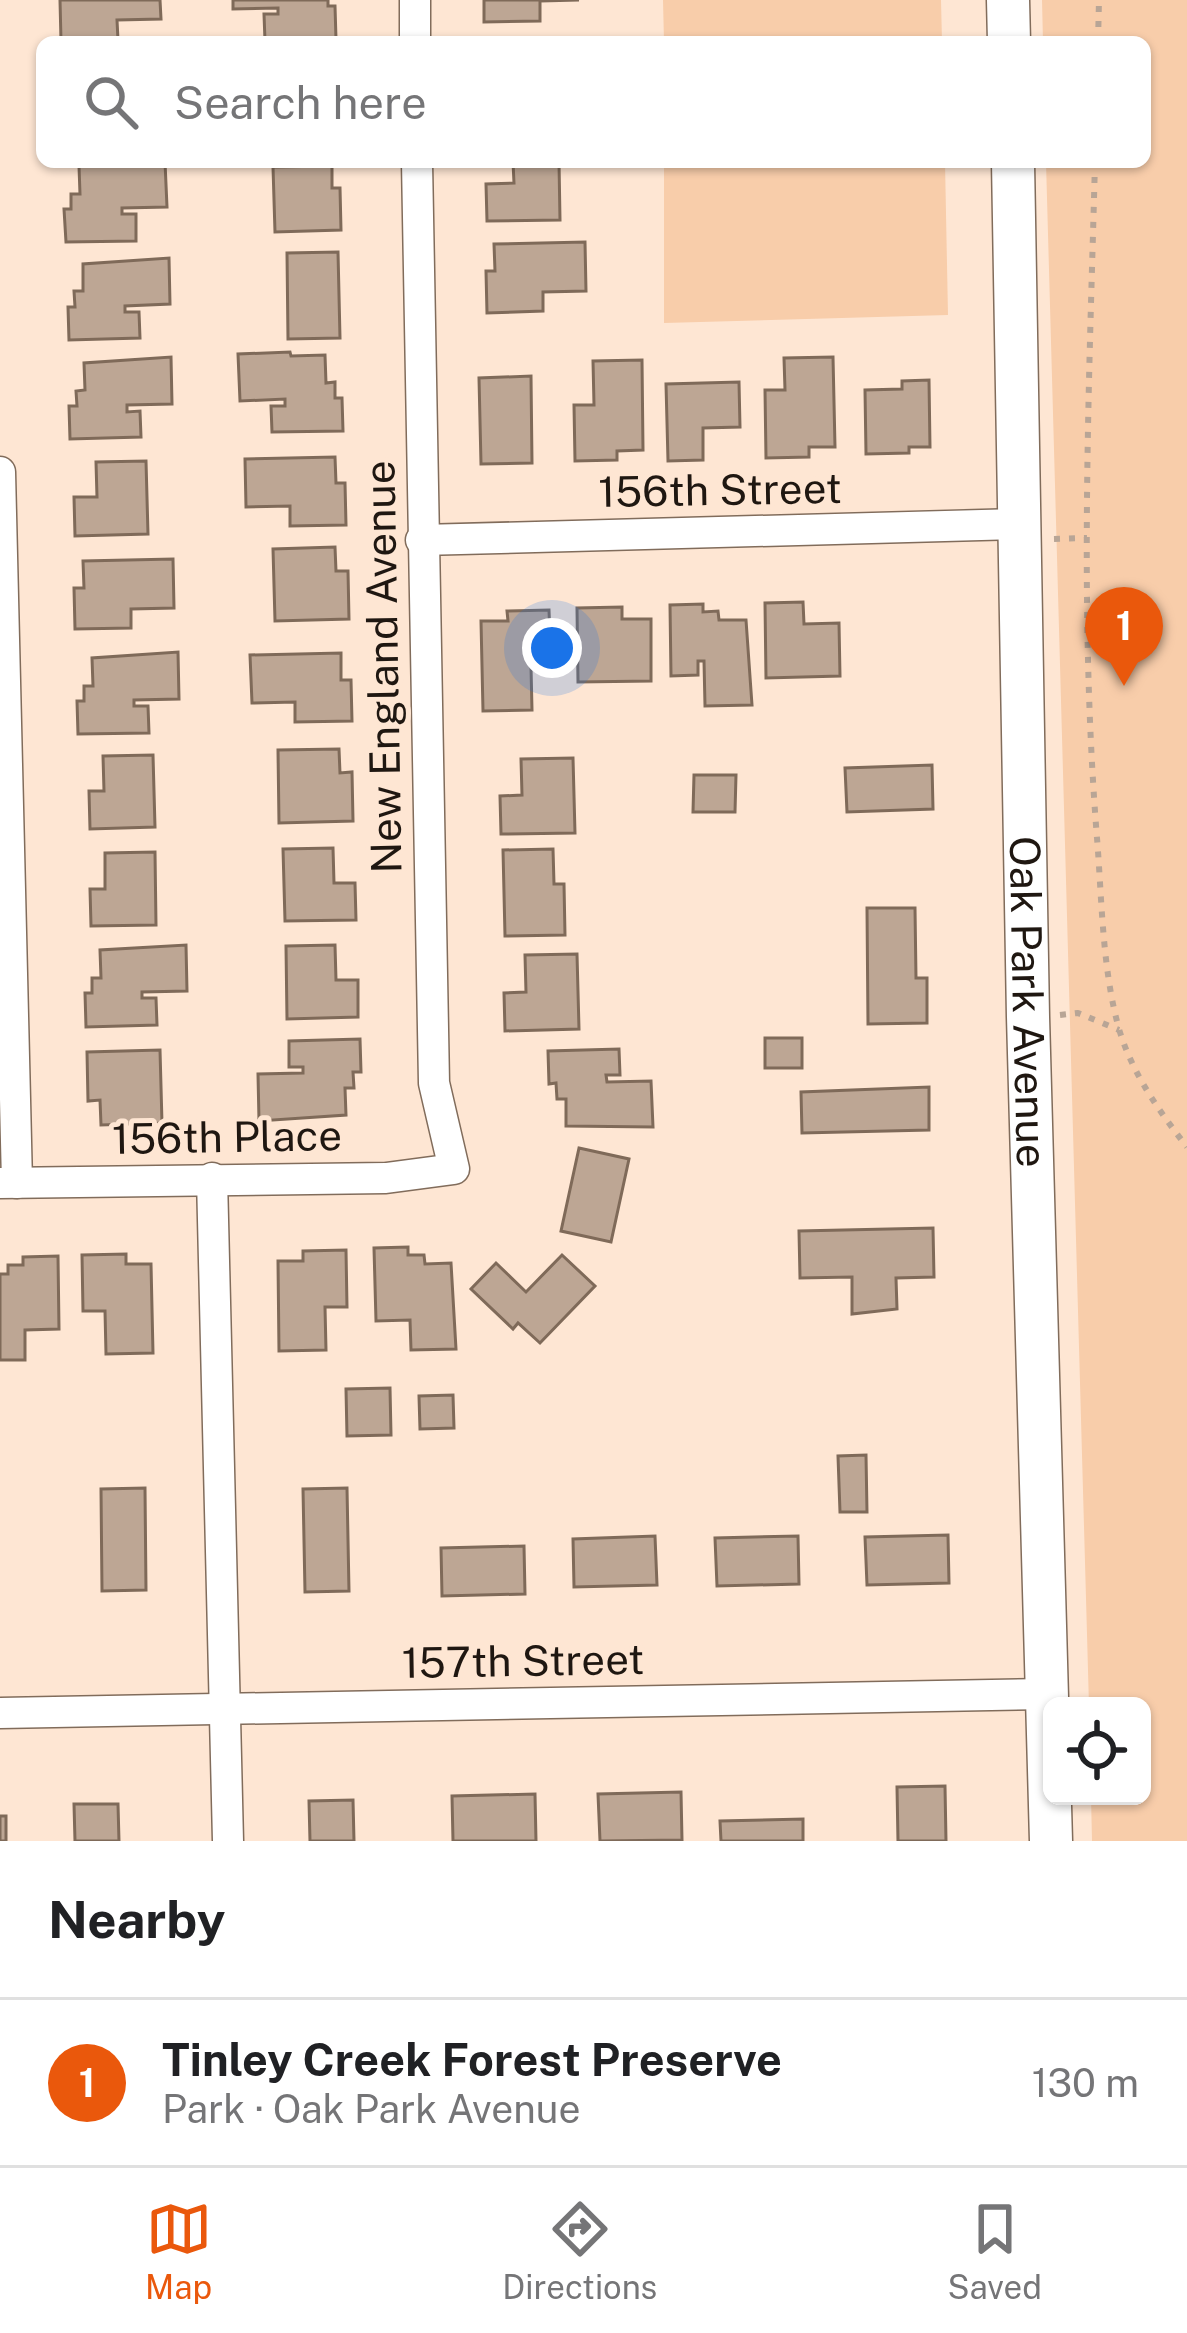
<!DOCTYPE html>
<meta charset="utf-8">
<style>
:root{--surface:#fff;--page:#f2f2f2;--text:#202124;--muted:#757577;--line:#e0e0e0;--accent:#ea580c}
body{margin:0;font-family:"Public Sans",sans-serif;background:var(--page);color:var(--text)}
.controls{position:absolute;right:36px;bottom:36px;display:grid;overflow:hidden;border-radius:18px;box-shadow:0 3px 9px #0004}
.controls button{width:108px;height:108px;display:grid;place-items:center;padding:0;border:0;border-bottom:3px solid var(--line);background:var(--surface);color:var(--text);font:60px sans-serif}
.you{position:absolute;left:552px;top:648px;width:42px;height:42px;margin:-30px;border:9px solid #fff;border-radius:50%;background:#1a73e8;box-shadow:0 0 0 18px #1a73e833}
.badge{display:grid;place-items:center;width:78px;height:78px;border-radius:50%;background:var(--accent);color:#fff;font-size:39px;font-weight:700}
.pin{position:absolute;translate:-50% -99px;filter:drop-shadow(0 3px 6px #0008)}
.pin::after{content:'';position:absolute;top:63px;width:42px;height:36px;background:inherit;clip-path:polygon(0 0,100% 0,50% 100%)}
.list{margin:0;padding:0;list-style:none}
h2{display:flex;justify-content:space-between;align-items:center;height:156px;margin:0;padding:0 48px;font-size:51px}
h2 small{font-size:39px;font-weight:400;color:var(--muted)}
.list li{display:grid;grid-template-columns:78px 1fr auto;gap:36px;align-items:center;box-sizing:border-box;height:168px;padding:0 48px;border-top:3px solid var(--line)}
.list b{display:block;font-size:45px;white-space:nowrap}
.list p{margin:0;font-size:39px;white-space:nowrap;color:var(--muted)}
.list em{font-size:39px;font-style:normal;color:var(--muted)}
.icon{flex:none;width:66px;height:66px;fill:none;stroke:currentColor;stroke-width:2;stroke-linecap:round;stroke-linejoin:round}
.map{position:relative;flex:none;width:1187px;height:1841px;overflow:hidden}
.search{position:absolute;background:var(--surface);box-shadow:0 3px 9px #0004;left:36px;right:36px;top:36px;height:132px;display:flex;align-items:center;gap:30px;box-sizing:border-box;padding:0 42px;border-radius:18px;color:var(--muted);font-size:45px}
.sheet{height:324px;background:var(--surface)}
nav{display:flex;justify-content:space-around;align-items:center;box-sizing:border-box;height:168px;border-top:3px solid var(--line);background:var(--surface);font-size:33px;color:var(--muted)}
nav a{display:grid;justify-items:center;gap:6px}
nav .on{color:var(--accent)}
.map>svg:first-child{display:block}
.green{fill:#f8cdaa}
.building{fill:#bda694;stroke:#7f6a59;stroke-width:3}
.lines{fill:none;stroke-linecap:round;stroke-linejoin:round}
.street-casing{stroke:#816c5b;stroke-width:33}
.secondary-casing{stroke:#816c5b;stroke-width:45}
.path{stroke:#b8a596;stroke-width:6;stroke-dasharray:6 9;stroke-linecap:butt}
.street{stroke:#fff;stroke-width:30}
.secondary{stroke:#fff;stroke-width:42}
.labels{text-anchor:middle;stroke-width:10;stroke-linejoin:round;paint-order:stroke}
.street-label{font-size:42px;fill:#1f1711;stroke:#fee6d3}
</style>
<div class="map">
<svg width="1187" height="1841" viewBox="0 0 1187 1841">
<rect width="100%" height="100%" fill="#fee6d3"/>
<g class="green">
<path d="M663,0H941L942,42H664Z"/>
<path d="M1042,0H1187V1841H1092L1091,1796H1142V1706H1089L1046,162H1145V42H1043Z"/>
<path d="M664,162H945L948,315L664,323Z"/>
</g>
<g class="building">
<path d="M60,0H160L161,19L117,20L118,40L61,41Z"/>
<path d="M233,0H328V6H335L336,39L265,41L264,14H278V8L233,9Z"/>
<path d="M484,0H579L540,1V21L484,22Z"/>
<path d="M114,162H165L167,207L122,208V214H136V241L66,242L64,209H71V194H80L79,166L114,165Z"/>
<path d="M513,162H559L560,220L487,221L486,184L514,183Z"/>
<path d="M332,166V188H340L341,230L275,232L273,167Z"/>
<path d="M585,242L586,291L543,292V311L487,313L486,271H495L494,244Z"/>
<path d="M338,252L340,338L288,339L287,253Z"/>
<path d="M169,258L170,304L125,306V312H139L140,338L69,340L68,307H75L74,291H83V264Z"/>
<path d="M290,352L291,356L325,355L326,383L335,382V398H342L343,431L272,432L271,406H285V399L240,401L238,354Z"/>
<path d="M171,357L172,404L127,405V412L140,411L141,437L70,439L69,406H77L76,391L85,390L84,363Z"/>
<path d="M833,357L835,447H809V457L766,458L765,390H785L784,358Z"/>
<path d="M642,360L643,450L617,451V460L575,461L574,405H594L593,361Z"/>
<path d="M531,376L532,463L481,464L479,378Z"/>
<path d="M929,380L930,447H909V453L866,454L865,390L902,389V381Z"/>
<path d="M739,382L740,427L703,428V460L668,461L666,384Z"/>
<path d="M335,457L336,483H345L346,525L290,526V506L246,507L245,459Z"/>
<path d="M146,461L148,534L75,536L74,497H97L96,462Z"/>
<path d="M335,547L336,571H348L349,619L275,621L273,549Z"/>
<path d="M173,559L174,608L131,609V628L75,629L74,588H84L83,561Z"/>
<path d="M803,602L804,624L839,623L840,676L766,678L765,603Z"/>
<path d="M703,604V612L718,611L719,620H746L752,705L705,706L704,661H698V675L671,676L670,605Z"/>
<path d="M622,607V619H651V681L578,682L577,608Z"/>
<path d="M549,610L551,666L531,667L532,710L483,711L481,621H508L507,611Z"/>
<path d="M178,652L179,699L134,700V706H148L149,733L78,734L77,701H84V686H93L92,658Z"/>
<path d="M341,653V680H351L352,721L295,722V702L252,703L250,655Z"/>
<path d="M339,749L340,773L352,772L353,821L279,823L278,750Z"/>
<path d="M153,755L155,827L90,829L89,791H104L103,756Z"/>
<path d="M573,758L575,833L501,834L500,796L522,795L521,759Z"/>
<path d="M932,765L933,809L847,812L845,768Z"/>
<path d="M694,775H736L735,812H693Z"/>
<path d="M333,848L334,883H355L356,920L285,921L283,849Z"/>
<path d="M553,849L554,884H564L565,935L505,936L503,850Z"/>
<path d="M155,852L156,925L91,926L90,889H105V853Z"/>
<path d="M867,908H915L916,978H927V1023L868,1024Z"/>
<path d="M186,945L187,991L142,992V998H156L157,1025L86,1027L85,993H92V978H101L100,950Z"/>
<path d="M335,945L336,980H358V1017L287,1019L286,946Z"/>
<path d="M577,954L579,1029L505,1031L504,993L526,992L525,955Z"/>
<rect x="765" y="1038" width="37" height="30"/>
<path d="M360,1039L361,1072H353L354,1088H345L346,1115L259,1121L258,1074L303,1073V1067H289V1041Z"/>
<path d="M619,1049L620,1075H606L607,1082L651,1081L653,1127L566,1126V1099H557L556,1083L549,1084L548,1051Z"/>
<path d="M160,1050L162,1123L101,1125L100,1100L88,1101L87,1052Z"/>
<path d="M929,1087V1130L802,1133L801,1092Z"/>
<path d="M579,1148L629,1159L611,1242L561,1231Z"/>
<path d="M933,1228L934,1277L896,1278L897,1309L852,1314V1277L800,1278L799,1231Z"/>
<path d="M408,1247V1255H424L425,1264L451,1263L456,1349L411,1350L410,1320L376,1321L374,1248Z"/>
<path d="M346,1250L347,1307H325L326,1350L279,1351L278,1261H303V1251Z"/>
<path d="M126,1254V1264H151L153,1353L106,1354L105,1311H83L82,1255Z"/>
<path d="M562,1255L595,1286L540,1343L518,1323L513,1329L471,1289L496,1263L526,1292Z"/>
<path d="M58,1256L59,1329L25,1330V1360H0V1274H8V1265H23V1257Z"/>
<path d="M390,1388L391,1435L347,1436L346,1389Z"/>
<path d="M453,1395L454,1428L420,1429L419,1396Z"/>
<path d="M866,1455L867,1512H840L838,1456Z"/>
<path d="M145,1488L146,1590L102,1591L101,1489Z"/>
<path d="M347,1488L349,1591L305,1592L303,1489Z"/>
<path d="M948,1535L949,1583L867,1585L865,1537Z"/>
<path d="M655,1536L657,1585L574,1587L573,1539Z"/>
<path d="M798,1536L799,1584L717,1586L715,1538Z"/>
<path d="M524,1546L525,1594L442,1596L441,1548Z"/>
<path d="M945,1786L946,1841H898L897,1787Z"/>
<path d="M681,1792L682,1840L600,1841L598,1794Z"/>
<path d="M535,1794L536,1841H453L452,1796Z"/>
<path d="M353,1800L354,1841H310L309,1801Z"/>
<path d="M74,1804H118L119,1841H75Z"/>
<rect x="0" y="1816" width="6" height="25"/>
<path d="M803,1819V1841H721L720,1821Z"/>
</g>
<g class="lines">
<g class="street-casing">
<g id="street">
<path d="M415,0V42"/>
<path d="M0,472L17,1183"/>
<path d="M421,540L1022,524"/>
<path d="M212,1178L228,1841"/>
<path d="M0,1183L386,1178L454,1169L434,1083L417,162"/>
<path d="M0,1713L1047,1694"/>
</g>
</g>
<g class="secondary-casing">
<g id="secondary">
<path d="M1008,0L1009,42"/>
<path id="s1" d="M1013,162L1028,1017L1051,1841"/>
</g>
</g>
<g class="path">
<path d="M1098,42L1099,0"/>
<path d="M1095,162C1089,387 1079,613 1097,838C1102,900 1102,968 1119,1029C1132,1073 1159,1111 1187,1147"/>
<path d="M1054,539L1087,538"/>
<path d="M1060,1015L1078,1013L1119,1030"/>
</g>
<use href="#street" class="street"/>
<use href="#secondary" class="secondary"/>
</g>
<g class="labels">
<g class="street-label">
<text transform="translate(720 490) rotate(-1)" y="15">156th Street</text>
<text transform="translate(383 667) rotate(-91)" y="15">New England Avenue</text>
<text dy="15" stroke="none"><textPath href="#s1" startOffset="840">Oak Park Avenue</textPath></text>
<text transform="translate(227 1137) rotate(-1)" y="15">156th Place</text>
<text transform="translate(523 1661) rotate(-1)" y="15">157th Street</text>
</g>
</g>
</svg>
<div class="controls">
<button><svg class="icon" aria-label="locate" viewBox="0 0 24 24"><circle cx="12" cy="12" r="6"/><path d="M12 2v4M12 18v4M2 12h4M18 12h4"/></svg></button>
</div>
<div class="you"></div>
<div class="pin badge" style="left:1124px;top:686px">1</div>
<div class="search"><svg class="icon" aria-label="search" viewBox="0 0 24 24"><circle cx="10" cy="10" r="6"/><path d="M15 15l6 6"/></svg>Search here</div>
</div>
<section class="sheet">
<h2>Nearby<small></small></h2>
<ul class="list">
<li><span class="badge">1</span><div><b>Tinley Creek Forest Preserve</b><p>Park · Oak Park Avenue</p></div><em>130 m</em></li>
</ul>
</section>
<nav>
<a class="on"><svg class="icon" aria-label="map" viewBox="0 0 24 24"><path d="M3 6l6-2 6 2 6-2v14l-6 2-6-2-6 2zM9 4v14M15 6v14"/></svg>Map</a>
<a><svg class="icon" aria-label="directions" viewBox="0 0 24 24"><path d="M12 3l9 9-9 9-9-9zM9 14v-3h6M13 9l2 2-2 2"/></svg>Directions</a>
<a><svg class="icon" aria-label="saved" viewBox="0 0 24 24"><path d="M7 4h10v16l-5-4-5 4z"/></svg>Saved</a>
</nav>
